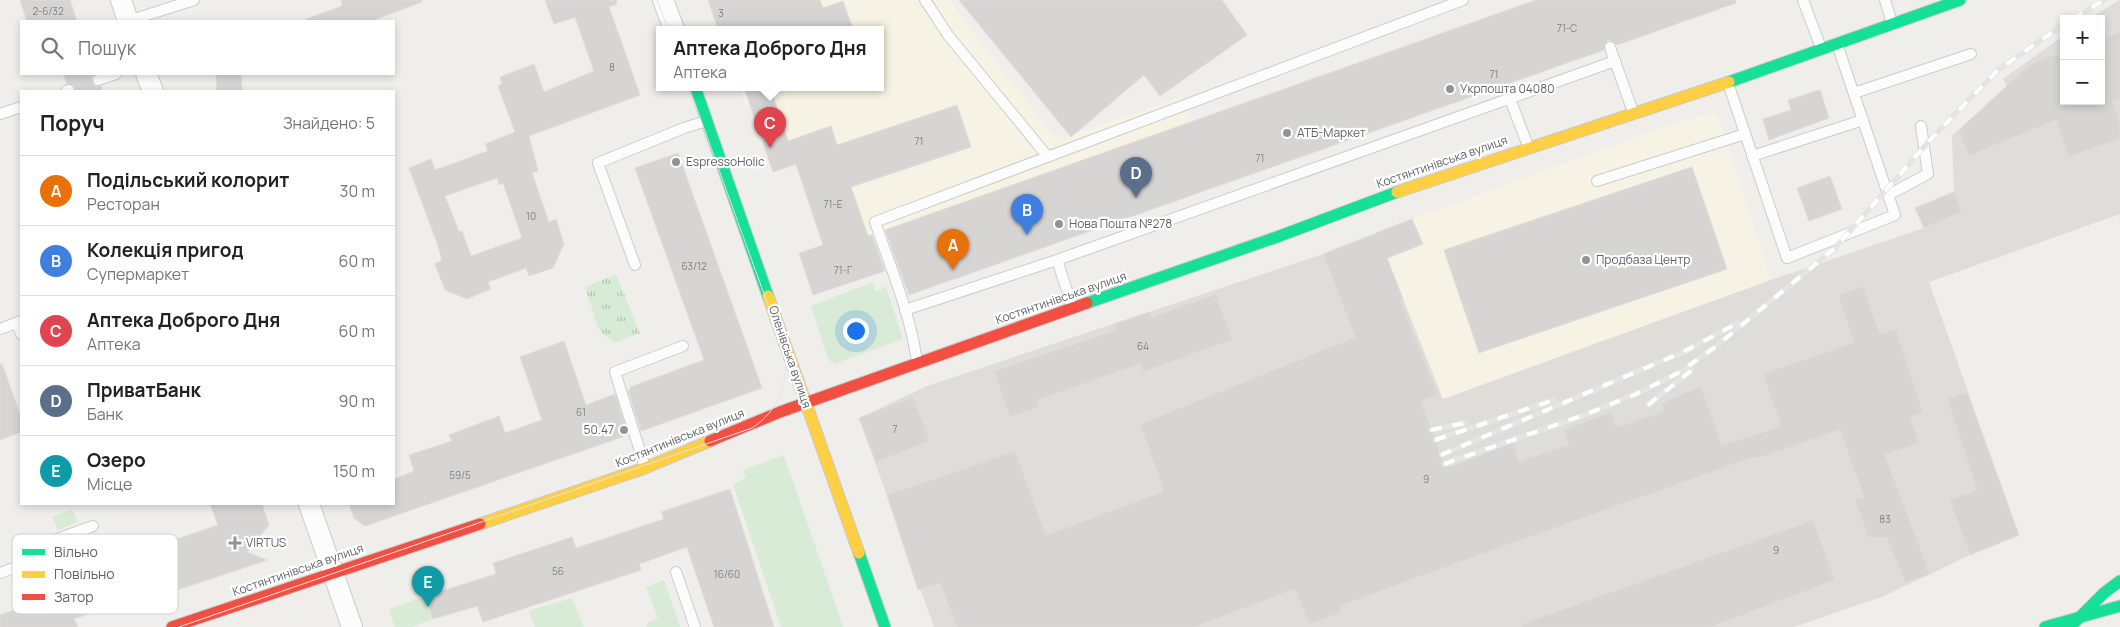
<!DOCTYPE html>
<html lang="uk">
<meta charset="utf-8">
<style>
:root{--surface:#fff;--page:#f6f6f6;--text:#222;--muted:#767676;--line:#e0e0e0;--accent:#7c3aed}
body{margin:0;font-family:Manrope,sans-serif;background:var(--page);color:var(--text)}
.controls{position:absolute;right:15px;top:15px;display:grid;overflow:hidden;border-radius:0px;box-shadow:0 2px 8px #0003}
.controls button{width:45px;height:45px;display:grid;place-items:center;padding:0;border:0;border-bottom:1px solid var(--line);background:var(--surface);color:var(--text);font:25px sans-serif}
.you{position:absolute;left:855px;top:330px;width:18px;height:18px;margin:-12px;border:4px solid #fff;border-radius:50%;background:#1a73e8;box-shadow:0 0 0 8px #1a73e833}
.badge{display:grid;place-items:center;width:32px;height:32px;border-radius:50%;background:var(--accent);color:#fff;font-size:16px;font-weight:700}
.pin{position:absolute;translate:-50% -41px;filter:drop-shadow(0 1px 2px #0008)}
.pin::after{content:'';position:absolute;top:26px;width:18px;height:15px;background:inherit;clip-path:polygon(0 0,100% 0,50% 100%)}
.popup{position:absolute;left:656px;top:26px;width:228px;height:65px;box-sizing:border-box;display:grid;place-content:center;border-radius:0px;background:var(--surface);filter:drop-shadow(0 1px 4px #0005);font-size:16px;white-space:nowrap;color:var(--muted)}
.popup b{font-size:19px;color:var(--text)}
.popup::after{content:'';position:absolute;left:50%;top:100%;margin-left:-10px;border:10px solid transparent;border-top-color:var(--surface)}
.list{margin:0;padding:0;list-style:none}
h2{display:flex;justify-content:space-between;align-items:center;height:65px;margin:0;padding:0 20px;font-size:21px}
h2 small{font-size:16px;font-weight:400;color:var(--muted)}
.list li{display:grid;grid-template-columns:32px 1fr auto;gap:15px;align-items:center;box-sizing:border-box;height:70px;padding:0 20px;border-top:1px solid var(--line)}
.list b{display:block;font-size:19px;white-space:nowrap}
.list p{margin:0;font-size:16px;white-space:nowrap;color:var(--muted)}
.list em{font-size:16px;font-style:normal;color:var(--muted)}
.icon{flex:none;width:28px;height:28px;fill:none;stroke:currentColor;stroke-width:2;stroke-linecap:round;stroke-linejoin:round}
.map{position:relative;flex:none;width:2120px;height:627px;overflow:hidden}
.search{position:absolute;background:var(--surface);box-shadow:0 2px 8px #0003;left:20px;top:20px;width:375px;height:55px;display:flex;align-items:center;gap:12px;box-sizing:border-box;padding:0 18px;border-radius:0px;color:var(--muted);font-size:19px}
.panel{position:absolute;background:var(--surface);box-shadow:0 2px 8px #0003;left:20px;top:90px;width:375px;height:415px;border-radius:0px}
.map>svg:first-child{display:block}
.commercial{fill:#f7f3e4}
.industrial{fill:#dfddda}
.green{fill:#d8ebd6}
.park{fill:url(#park-tufts)}
.building{fill:#d6d5d3;stroke:#deddd9;fill-rule:evenodd}
.lines{fill:none;stroke-linecap:round;stroke-linejoin:round}
.lane-casing{stroke:#cbcccc;stroke-width:12}
.street-casing{stroke:#cbcccc;stroke-width:22}
.fast-casing{stroke:#cacacb;stroke-width:13}
.slow-casing{stroke:#cacacb;stroke-width:13}
.jam-casing{stroke:#cacacb;stroke-width:13}
.lane{stroke:#fdfcfc;stroke-width:10}
.street{stroke:#fdfcfc;stroke-width:20}
.fast{stroke:#16e098;stroke-width:11}
.slow{stroke:#ffcf43;stroke-width:11}
.jam{stroke:#f24e42;stroke-width:11}
.tram{stroke:#e4e4e4;stroke-width:1}
.rail-casing{stroke:#e4e4e4;stroke-width:5.5}
.rail{stroke:#fff;stroke-width:4;stroke-dasharray:11;stroke-linecap:butt}
.poi-dot{fill:#919496;stroke:#fff;stroke-width:2}
.labels{text-anchor:middle;stroke-width:4.5;stroke-linejoin:round;paint-order:stroke}
.number-label{font-size:10px;fill:#7e8184}
.poi-label{font-size:12px;fill:#5f6368;stroke:#fff;text-anchor:start}
.street-label{font-size:12px;fill:#5f6368;stroke:#fff}
.key{fill:#fff;stroke:#cfd0d2;stroke-width:1}
.key-label{font-size:14px;fill:#5f6368}
</style>
<div class="map">
<svg width="2120" height="627" viewBox="0 0 2120 627">
<defs>
<pattern id="park-tufts" width="24" height="20" patternUnits="userSpaceOnUse" patternTransform="scale(1.25)"><rect width="24" height="20" fill="#d8ebd6"/><path d="M3 7l-1-3M5 7V3M7 7l1-3M15 17l-1-3M17 17v-4M19 17l1-3" fill="none" stroke="#b2c2b1"/></pattern>
</defs>
<rect width="100%" height="100%" fill="#efeeea"/>
<g class="commercial">
<path d="M708,0H949L1052,135L1063,138L1182,96L1191,122L1535,0H1744L909,295L895,255L879,262L883,272L813,295L799,253L823,245L796,164L773,172L749,104L745,105L739,87H880V29H718Z"/>
<path d="M1717,113L1771,280L1442,399L1387,258L1423,244L1412,219L1675,123Z"/>
</g>
<path class="industrial" d="M2120,0V214L1929,282L2019,535L1970,555L1884,596L1794,627H934L859,418L927,386L1323,254L1412,219L1423,244L1387,259L1443,399L1771,280L1924,228L1915,208L1954,192L1952,136L2007,86L2003,79L2064,35V101H2101V19H2088Z"/>
<g class="green">
<path d="M873,282L875,292L886,287L903,339L834,364L828,359L811,306Z"/>
<path d="M784,455L843,627H781L733,484L746,478L743,470Z"/>
<path d="M72,509L78,522L58,530L52,517Z"/>
<path d="M664,580L680,627H647L646,624L658,618L646,587Z"/>
<path d="M426,596L433,619L411,627H395L389,609Z"/>
<path d="M572,598L584,627H535L529,611Z"/>
</g>
<path class="park" d="M616,274L640,333L614,343L599,330L585,287Z"/>
<g class="building">
<path d="M20,0H70L77,21H27Z"/>
<path d="M341,0H422V2L371,21H307L306,19L342,6Z"/>
<path d="M545,0H616L617,4L609,7L640,95L529,136L538,171L532,173L549,222L556,219L564,244L553,268L529,276L526,268L488,282L491,289L467,299L445,290L435,264L442,260L436,240L409,168L431,159L435,170L488,151L485,144L515,132L498,86L502,84L500,77L534,64L544,92L594,71L575,17L554,24ZM497,178L499,185L503,183L522,238L471,256L462,231L459,232L445,196Z"/>
<path d="M708,0H820L823,8L843,1L853,29H718Z"/>
<path d="M959,0H1222L1247,35L1160,96L1144,75L1071,137Z"/>
<path d="M1536,0H1736V3L1617,45L1614,42L1608,40L1605,43L1604,50L909,295L885,230Z"/>
<path d="M2120,32V98L2112,101L2120,123V139L2068,157L2056,120L1969,156L1959,130L2032,63L2064,52V101H2101V39Z"/>
<path d="M63,74H95L91,78L92,83L96,87L101,86L102,91H76L73,85L67,84Z"/>
<path d="M216,74H241L242,91H217Z"/>
<path d="M744,87H770L788,141L831,126L837,145L957,105L971,147L851,187L868,236L872,235L885,271L813,295L799,253L823,245L796,164L773,172Z"/>
<path d="M1820,90L1829,118L1769,140L1763,119L1791,110L1788,100Z"/>
<path d="M678,153L762,388L641,431L628,390L631,389L630,387L704,360L635,168Z"/>
<path d="M1692,167L1727,269L1479,353L1444,250Z"/>
<path d="M1830,176L1842,209L1809,221L1797,188Z"/>
<path d="M1954,192L1962,212L1924,228L1915,208Z"/>
<path d="M1412,219L1423,244L1387,258L1403,299L1400,300L1438,395L1421,401L1446,468L1513,443L1519,461L1569,445L1564,430L1611,412L1616,427L1664,411L1662,403L1701,386L1722,445L1781,426L1763,374L1854,342L1838,295L1863,286L1880,334L1896,329L1923,412L1910,417L1919,443L1885,455L1930,574L1905,583L1887,538H1869L1854,500L1864,497L1840,430L1755,459L1754,457L1443,568L1340,606L1342,612L1309,624L1295,589L1195,627H957L940,583L918,590L887,495L1015,451L1046,535L1164,491L1140,424L1355,337L1323,254Z"/>
<path d="M1216,294L1232,340L1143,372L1140,364L1037,400L1039,407L1010,417L994,371L1116,330L1114,324L1150,312L1152,317Z"/>
<path d="M564,341L586,405L615,394L628,435L365,526L354,518L349,504H394V479L414,471L409,455L452,441L449,435L499,416L505,433L542,420L520,357Z"/>
<path d="M2,364L21,417V432L0,440V365Z"/>
<path d="M1967,392L2019,535L1970,555L1949,500L1977,490L1947,399Z"/>
<path d="M913,397L930,441L876,462L859,418Z"/>
<path d="M730,489L774,627H714L687,547L639,564L641,570L483,622L477,606L433,619L426,596L496,574L493,563L572,537L576,548L613,536L664,519L661,512Z"/>
<path d="M210,504H262L269,525L247,552L267,560L144,601L145,603L124,610L122,602L74,619L78,627H0V615L78,587L66,552L117,535L125,557L218,525Z"/>
<path d="M1813,520L1835,580L1711,627H1522V624Z"/>
</g>
<g class="lines">
<g class="lane-casing">
<g id="lane">
<path d="M925,0L948,35L1048,157"/>
<path d="M1803,0L1821,48"/>
<path d="M1885,0L1892,23"/>
<path d="M128,21L194,0"/>
<path d="M1610,47L1633,112"/>
<path d="M98,80L116,74"/>
<path d="M1728,83L1787,258L1895,215L1837,44"/>
<path d="M66,91L69,90"/>
<path d="M1854,93L1971,54"/>
<path d="M1510,99L1528,146"/>
<path d="M0,114L21,107"/>
<path d="M1752,156L1863,120"/>
<path d="M1597,181L1745,134"/>
<path d="M1888,195L1928,174L1921,126"/>
<path d="M1057,260L1072,306"/>
<path d="M635,265L598,163L684,128L706,121"/>
<path d="M905,310L1057,260L1615,61"/>
<path d="M17,323L21,334"/>
<path d="M0,329L21,321"/>
<path d="M917,361C910,313 891,268 875,222L1463,0"/>
<path d="M645,467L615,372L683,346"/>
<path d="M676,572L695,627"/>
<path d="M0,573L21,565L57,539L93,526"/>
</g>
</g>
<g class="street-casing">
<g id="street">
<path d="M121,0L128,21"/>
<path d="M663,0L674,29"/>
<path d="M146,74L153,91"/>
<path d="M309,504L352,627"/>
</g>
</g>
<g class="fast-casing">
<g id="fast">
<path d="M1729,82L1960,0"/>
<path d="M695,87L768,296"/>
<path d="M1087,303L1277,237L1397,192"/>
<path d="M859,553L885,627"/>
<path d="M2045,627L2120,606"/>
<path d="M2070,627L2104,593L2120,581"/>
</g>
</g>
<g class="slow-casing">
<g id="slow">
<path d="M1397,192L1729,82"/>
<path d="M768,296L859,553"/>
<path d="M480,524L645,468L710,441"/>
</g>
</g>
<g class="jam-casing">
<g id="jam">
<path d="M710,441L780,412L1087,303"/>
<path d="M172,627L480,524"/>
</g>
</g>
<use href="#lane" class="lane"/>
<use href="#street" class="street"/>
<use href="#fast" class="fast"/>
<use href="#slow" class="slow"/>
<use href="#jam" class="jam"/>
<g class="tram">
<path d="M657,0L668,29"/>
<path d="M179,627L752,428C778,411 789,383 785,352L689,87"/>
</g>
<g class="rail-casing">
<g id="rail">
<path d="M2073,19L2104,0"/>
<path d="M1648,405L1692,370"/>
<path d="M1431,430L1465,423"/>
<path d="M1435,440L1554,400"/>
<path d="M1441,455L1683,352L1738,323"/>
<path d="M1444,464L1584,415L1634,395L1680,372L1715,347L1835,248L1931,139L1998,70L2064,24"/>
</g>
</g>
<use href="#rail" class="rail"/>
</g>
<g class="poi-dot">
<circle cx="1450" cy="89" r="5"/>
<circle cx="1287" cy="133" r="5"/>
<circle cx="676" cy="162" r="5"/>
<circle cx="1059" cy="224" r="5"/>
<circle cx="1586" cy="260" r="5"/>
<circle cx="624" cy="430" r="5"/>
<path d="M232.5 535.5h5v5h5v5h-5v5h-5v-5h-5v-5h5z"/>
</g>
<g class="labels">
<g class="number-label">
<text x="48" y="15">2-6/32</text>
<text x="721" y="17">3</text>
<text x="1567" y="32">71-С</text>
<text x="612" y="71">8</text>
<text x="1494" y="78">71</text>
<text x="919" y="145">71</text>
<text x="1260" y="162">71</text>
<text x="833" y="208">71-Е</text>
<text x="531" y="220">10</text>
<text x="694" y="270">63/12</text>
<text x="843" y="274">71-Г</text>
<text x="1143" y="350">64</text>
<text x="581" y="416">61</text>
<text x="895" y="433">7</text>
<text x="460" y="479">59/5</text>
<text x="1426" y="483">9</text>
<text x="1885" y="523">83</text>
<text x="1776" y="554">9</text>
<text x="558" y="575">56</text>
<text x="727" y="578">16/60</text>
</g>
<g class="poi-label">
<text x="1460" y="93">Укрпошта 04080</text>
<text x="1297" y="137">АТБ-Маркет</text>
<text x="686" y="166">EspressoHolic</text>
<text x="1069" y="228">Нова Пошта №278</text>
<text x="1596" y="264">Продбаза Центр</text>
<text x="614" y="434" text-anchor="end">50.47</text>
<text x="246" y="547">VIRTUS</text>
</g>
<g class="street-label">
<text transform="translate(1442 162) rotate(-19)" y="4">Костянтинівська вулиця</text>
<text transform="translate(1061 298) rotate(-19)" y="4">Костянтинівська вулиця</text>
<text transform="translate(790 357) rotate(71)" y="4">Оленівська вулиця</text>
<text transform="translate(680 438) rotate(-22)" y="4">Костянтинівська вулиця</text>
<text transform="translate(298 570) rotate(-19)" y="4">Костянтинівська вулиця</text>
</g>
</g>
<rect x="12" y="534" width="166" height="80" rx="8" class="key"/>
<rect x="22" y="549" width="23" height="6" fill="#16e098"/>
<rect x="22" y="571" width="23" height="7" fill="#ffcf43"/>
<rect x="22" y="594" width="23" height="6" fill="#f24e42"/>
<g class="key-label">
<text x="54" y="557">Вільно</text>
<text x="54" y="579">Повільно</text>
<text x="54" y="602">Затор</text>
</g>
</svg>
<div class="controls">
<button>+</button>
<button>−</button>
</div>
<div class="you"></div>
<div class="pin badge" style="left:953px;top:270px;background:#e8710a">A</div>
<div class="pin badge" style="left:1027px;top:235px;background:#3f7fe0">B</div>
<div class="pin badge" style="left:770px;top:148px;background:#e0444e">C</div>
<div class="popup"><b>Аптека Доброго Дня</b>Аптека</div>
<div class="pin badge" style="left:1136px;top:198px;background:#5c6f8a">D</div>
<div class="pin badge" style="left:428px;top:607px;background:#0f9aa8">E</div>
<div class="search"><svg class="icon" aria-label="search" viewBox="0 0 24 24"><circle cx="10" cy="10" r="6"/><path d="M15 15l6 6"/></svg>Пошук</div>
<section class="panel">
<h2>Поруч<small>Знайдено: 5</small></h2>
<ul class="list">
<li><span class="badge" style="background:#e8710a">A</span><div><b>Подільський колорит</b><p>Ресторан</p></div><em>30 m</em></li>
<li><span class="badge" style="background:#3f7fe0">B</span><div><b>Колекція пригод</b><p>Супермаркет</p></div><em>60 m</em></li>
<li><span class="badge" style="background:#e0444e">C</span><div><b>Аптека Доброго Дня</b><p>Аптека</p></div><em>60 m</em></li>
<li><span class="badge" style="background:#5c6f8a">D</span><div><b>ПриватБанк</b><p>Банк</p></div><em>90 m</em></li>
<li><span class="badge" style="background:#0f9aa8">E</span><div><b>Озеро</b><p>Місце</p></div><em>150 m</em></li>
</ul>
</section>
</div>
